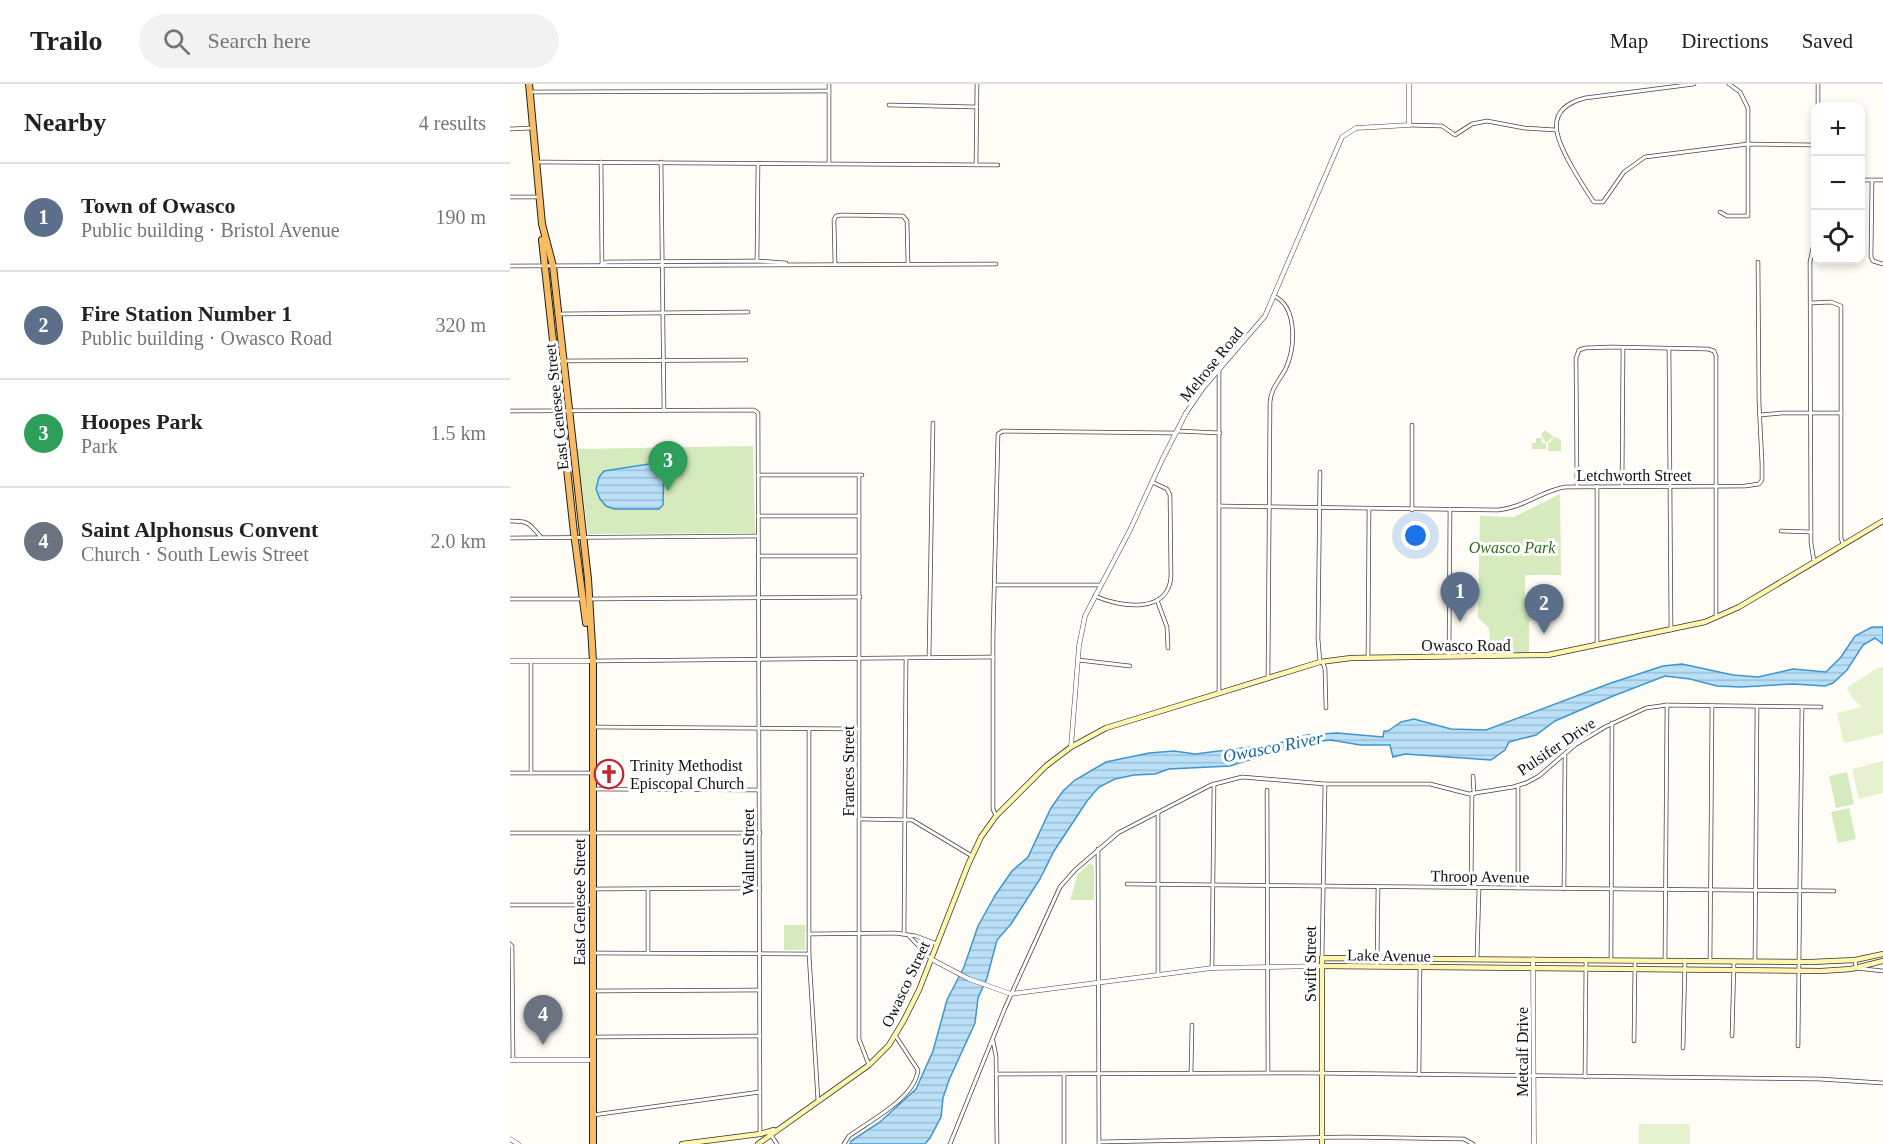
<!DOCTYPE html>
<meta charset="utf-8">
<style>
:root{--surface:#fff;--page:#f2f2f2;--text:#222;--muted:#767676;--line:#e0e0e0;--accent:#db2777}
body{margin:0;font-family:Georgia,serif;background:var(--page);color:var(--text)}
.controls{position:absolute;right:18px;top:18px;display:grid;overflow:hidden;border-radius:12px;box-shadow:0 3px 9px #0003}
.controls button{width:54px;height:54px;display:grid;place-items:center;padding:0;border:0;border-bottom:2px solid var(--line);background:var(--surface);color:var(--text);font:30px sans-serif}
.you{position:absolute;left:906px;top:452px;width:21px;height:21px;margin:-15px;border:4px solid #fff;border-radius:50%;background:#1a73e8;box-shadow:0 0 0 9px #1a73e833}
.badge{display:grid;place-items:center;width:39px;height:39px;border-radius:50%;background:var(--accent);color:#fff;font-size:20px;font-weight:700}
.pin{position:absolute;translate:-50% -50px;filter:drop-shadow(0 2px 3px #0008)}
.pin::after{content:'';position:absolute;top:32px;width:21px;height:18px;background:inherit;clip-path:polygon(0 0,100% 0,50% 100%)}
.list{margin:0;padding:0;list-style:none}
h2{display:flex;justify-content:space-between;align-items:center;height:78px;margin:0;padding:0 24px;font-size:26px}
h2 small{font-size:20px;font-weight:400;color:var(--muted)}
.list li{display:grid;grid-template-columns:39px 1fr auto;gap:18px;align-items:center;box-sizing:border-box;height:108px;padding:0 24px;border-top:2px solid var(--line)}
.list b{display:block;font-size:22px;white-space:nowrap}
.list p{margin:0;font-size:20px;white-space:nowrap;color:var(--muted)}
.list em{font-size:20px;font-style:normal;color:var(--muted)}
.icon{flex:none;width:33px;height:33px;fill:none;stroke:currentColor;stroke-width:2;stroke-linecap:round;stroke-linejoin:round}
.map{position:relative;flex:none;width:1373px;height:1060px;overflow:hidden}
header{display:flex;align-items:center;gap:36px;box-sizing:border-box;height:84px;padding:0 30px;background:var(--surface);border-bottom:2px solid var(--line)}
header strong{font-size:28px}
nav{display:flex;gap:33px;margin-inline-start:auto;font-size:21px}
.search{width:420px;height:54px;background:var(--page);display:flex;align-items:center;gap:15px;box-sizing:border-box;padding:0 21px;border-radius:33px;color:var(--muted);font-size:22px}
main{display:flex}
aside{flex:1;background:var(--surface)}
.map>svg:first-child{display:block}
.grass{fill:#d5ebbd}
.pitch{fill:#e6f2cf}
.water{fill:url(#water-rules);stroke:#3f96cf;stroke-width:1.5}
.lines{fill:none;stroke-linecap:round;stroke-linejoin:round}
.minor-casing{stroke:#444;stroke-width:4.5}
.tertiary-casing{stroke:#444;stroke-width:5}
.secondary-casing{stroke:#333;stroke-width:6}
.trunk-casing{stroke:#222;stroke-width:8}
.minor{stroke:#fff;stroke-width:3}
.tertiary{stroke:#fff;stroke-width:4}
.secondary{stroke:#fff6b0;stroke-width:4.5}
.trunk{stroke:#f7bc64;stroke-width:6}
.labels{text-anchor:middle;stroke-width:6;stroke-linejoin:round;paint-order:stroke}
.street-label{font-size:16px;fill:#111;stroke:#fff}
.park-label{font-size:16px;font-style:italic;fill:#2f6b1f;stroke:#fff}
.poi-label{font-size:16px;fill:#111;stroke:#fff;text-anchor:start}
.water-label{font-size:18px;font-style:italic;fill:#1768a6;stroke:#fff}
</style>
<header>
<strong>Trailo</strong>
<div class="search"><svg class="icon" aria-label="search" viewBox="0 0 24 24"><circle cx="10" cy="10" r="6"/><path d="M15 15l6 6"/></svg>Search here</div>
<nav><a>Map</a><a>Directions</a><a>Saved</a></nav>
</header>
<main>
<aside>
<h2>Nearby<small>4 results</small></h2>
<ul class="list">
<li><span class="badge" style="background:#5c6f8a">1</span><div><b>Town of Owasco</b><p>Public building · Bristol Avenue</p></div><em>190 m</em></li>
<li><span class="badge" style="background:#5c6f8a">2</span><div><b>Fire Station Number 1</b><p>Public building · Owasco Road</p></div><em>320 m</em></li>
<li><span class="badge" style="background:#2e9e5b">3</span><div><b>Hoopes Park</b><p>Park</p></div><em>1.5 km</em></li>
<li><span class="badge" style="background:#6b7280">4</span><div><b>Saint Alphonsus Convent</b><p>Church · South Lewis Street</p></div><em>2.0 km</em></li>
</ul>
</aside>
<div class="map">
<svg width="1373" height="1060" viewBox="0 0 1373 1060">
<defs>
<pattern id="water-rules" width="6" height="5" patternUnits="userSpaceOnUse" patternTransform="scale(1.5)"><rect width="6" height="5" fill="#b9e0f7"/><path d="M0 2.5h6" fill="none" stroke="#9ebfd3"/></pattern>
</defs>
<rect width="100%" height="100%" fill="#fffdf5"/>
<g class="grass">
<path d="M1035,346L1044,353L1036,359V365H1022V359H1026V354H1032V359H1036L1031,351Z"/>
<path d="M1045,353L1051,356V367H1038V360Z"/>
<path d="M243,362L245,449L78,450L67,365Z"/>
<path d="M1050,410L1051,491H1015V518H1022L1021,537L1019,538V572L981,573L979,544L968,534L970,432L1004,433Z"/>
<path d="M1337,688L1344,720L1326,724L1319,692Z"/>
<path d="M1339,724L1346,755L1328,759L1321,728Z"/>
<path d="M580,779L584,782V816H560L568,790Z"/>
<rect x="274" y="841" width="21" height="25"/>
</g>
<g class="pitch">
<path d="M1369,583L1373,584V650L1334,659L1327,629L1351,623L1341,612L1337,604Z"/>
<path d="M1373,677V709L1349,715L1342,685Z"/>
<rect x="1129" y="1040" width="51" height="20"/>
</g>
<g class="water">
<path d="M152,378L158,381L154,382L153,421L149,425H104L96,422L90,415L86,405L89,393L94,387Z"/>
<path d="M1362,543H1373V560L1365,554L1353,561L1337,586L1323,599L1315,602L1283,600L1231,603L1207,602L1180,595L1155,592L1103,612L1045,637L1026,651L999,658L995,666L981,676L895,670L883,673L880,661H850L821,656L793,659L720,682L659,685L645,690L624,691L605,695L589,703L577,717L544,767L530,795L501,840L487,856L477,894L468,914L465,939L439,996L433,1014L431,1033L420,1054L415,1060H340L341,1057L370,1038L406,1005L423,967L437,916L454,883L468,842L486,810L502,787L518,773L541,724L553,707L565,696L596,678L639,669L664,667L685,670L749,662L779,657L797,651L827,649L873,653L874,647H878L891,638L904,635L941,645L976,646L1101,599L1153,582L1172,580L1223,591L1248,593L1283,585L1316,588L1331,573L1345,552Z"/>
</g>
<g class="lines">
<g class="minor-casing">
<g id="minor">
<path d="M319,0V79"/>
<path d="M1184,0L1075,14C1032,25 1046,55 1062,83C1069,95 1076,107 1084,118H1093L1114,88L1135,73L1238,60L1306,61"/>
<path d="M21,8L319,7"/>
<path d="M379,21L467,23"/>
<path d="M1308,22V0"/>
<path d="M899,41L932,42L945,51L962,40L977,37L1014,44L1046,46"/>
<path d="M0,45L21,44"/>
<path d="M28,78L488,81"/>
<path d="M91,78L92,180"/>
<path d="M151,78L154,326"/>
<path d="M466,81L467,0"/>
<path d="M1350,96H1373"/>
<path d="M1362,96L1361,173L1363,177L1373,180"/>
<path d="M0,113H28"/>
<path d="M1210,128L1217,132H1238V24L1230,8L1219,0"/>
<path d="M247,176L248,79"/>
<path d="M92,180L97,178L247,177L276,179"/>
<path d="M325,180L324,136L326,132L332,131L393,132L397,137L398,180"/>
<path d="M0,182L486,180"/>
<path d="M1301,219L1321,218L1331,222V454L1333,460"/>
<path d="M48,230L238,228"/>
<path d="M1159,266L1161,546"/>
<path d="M45,277L236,276"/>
<path d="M709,286V608"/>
<path d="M0,327L244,326L248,329L250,1050"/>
<path d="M1250,331L1272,329H1331"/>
<path d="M667,347L710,349"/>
<path d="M810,388L808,555L810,578L813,579L815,585L816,624"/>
<path d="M248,391H352"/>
<path d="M349,391V955L359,981"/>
<path d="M1067,402L1066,274L1069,266L1075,264L1102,263L1198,265L1204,267L1206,272V532"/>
<path d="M1087,402V560"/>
<path d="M1112,402L1113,264"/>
<path d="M709,422L988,426C1013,424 1031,407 1055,403L1235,402L1249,400L1252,396V380L1249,318L1248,178"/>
<path d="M902,426V341"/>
<path d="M248,432H349"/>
<path d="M0,437C20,437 18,439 31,453"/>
<path d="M1271,447L1301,448"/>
<path d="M0,454L248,452"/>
<path d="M249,472H349"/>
<path d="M1304,477L1301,459L1300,178L1306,150"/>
<path d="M485,501H591"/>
<path d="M585,512C609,523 659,531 661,492L660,411L657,405L642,398"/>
<path d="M0,515H72"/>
<path d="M79,515L350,513"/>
<path d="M647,516L657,543L658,564"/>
<path d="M858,573L859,425"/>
<path d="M939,573L940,425"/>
<path d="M419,574L423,339"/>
<path d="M568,576L620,582"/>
<path d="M83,577L483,573"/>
<path d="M758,593L760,318C761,304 770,296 776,284C785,264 788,223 764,212"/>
<path d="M84,643L349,645"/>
<path d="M299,645V870L308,1017"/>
<path d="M0,689H83"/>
<path d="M21,689V577"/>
<path d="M963,692L964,710"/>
<path d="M83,705L249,706"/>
<path d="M757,706L758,989"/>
<path d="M648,728V891"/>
<path d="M486,732L483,725V553L488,350L493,347L665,349"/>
<path d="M350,735L402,736L462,772"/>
<path d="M0,749H250"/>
<path d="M588,765L589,1060"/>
<path d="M617,800L1324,807"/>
<path d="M961,803L962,710"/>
<path d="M1008,804V702"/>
<path d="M84,805L250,804"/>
<path d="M138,805V869"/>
<path d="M1054,805L1055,672"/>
<path d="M0,821H83"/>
<path d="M299,850L385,849L406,852L427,860"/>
<path d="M394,850L396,574"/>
<path d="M399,852L421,875"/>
<path d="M0,860L2,862L3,976"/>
<path d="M85,869L299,870"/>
<path d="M812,874L815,700"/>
<path d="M967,875L969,804"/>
<path d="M1101,876L1102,639"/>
<path d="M1155,876L1157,621"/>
<path d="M1345,876L1346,884L1373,887"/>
<path d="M1200,877L1202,622"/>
<path d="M1245,877L1247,623"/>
<path d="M867,882L868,803"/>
<path d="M702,884L704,700"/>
<path d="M84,907L250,906"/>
<path d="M1222,952L1224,877"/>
<path d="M84,953L250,952"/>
<path d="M483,957L486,972L487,1060"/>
<path d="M1124,957L1125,878"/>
<path d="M1288,962L1292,623"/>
<path d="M1173,964L1175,876"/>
<path d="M681,989L682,941"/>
<path d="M486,990L798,989L1309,995L1373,999"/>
<path d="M554,990V1060"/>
<path d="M909,991L910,876"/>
<path d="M1075,993L1076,876"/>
<path d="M83,1031L250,1008"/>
<path d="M261,1051L267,1060"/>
<path d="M589,1058L836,1053L954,1055L963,1060"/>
<path d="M334,1060L339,1052C361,1036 405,1014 408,986L385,951"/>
<path d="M440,1060L495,924L550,803L565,786L608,749L701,701L732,693L815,700H920L959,710L1003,703L1016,699L1029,692L1065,661L1095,643L1136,624L1157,621L1311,623"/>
</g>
</g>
<g class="tertiary-casing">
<g id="tertiary">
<path d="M0,577H83"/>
<path d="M561,663L569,562L575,532L620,446L652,376L676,329L693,304L755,232L832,53L846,44L899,41V0"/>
<path d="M421,875L459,895L501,910L702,884L812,882"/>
<path d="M1023,875L1024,1060"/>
<path d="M0,976H83"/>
<path d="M0,1055L8,1060"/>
</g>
</g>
<g class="secondary-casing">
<g id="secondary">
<path d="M812,882L1311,887L1341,885L1373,877"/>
<path d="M172,1060L250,1050L264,1046"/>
<path d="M248,1060L359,981L379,961L394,936L409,906L458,781L471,753L486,732L536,682L561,663L596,644L810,578L841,574L1038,571L1195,538L1229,523L1373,437"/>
<path d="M812,1060V874L1301,878L1345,876L1373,870"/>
</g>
</g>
<g class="trunk-casing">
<g id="trunk">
<path d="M19,0L32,140L43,182L78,495L83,577V1060"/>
<path d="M32,156L64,449L76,539"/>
</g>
</g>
<use href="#minor" class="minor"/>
<use href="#tertiary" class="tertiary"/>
<use href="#secondary" class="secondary"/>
<use href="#trunk" class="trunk"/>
</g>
<defs>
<g id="church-ring" transform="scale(1.5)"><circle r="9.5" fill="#fff" stroke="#c4262e" stroke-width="1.5"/><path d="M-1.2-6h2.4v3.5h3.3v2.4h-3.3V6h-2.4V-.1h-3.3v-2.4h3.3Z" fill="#c4262e"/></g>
</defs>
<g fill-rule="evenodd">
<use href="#church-ring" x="99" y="690"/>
</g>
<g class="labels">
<g class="street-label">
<text transform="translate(701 280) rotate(-51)" y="6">Melrose Road</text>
<text transform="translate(46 323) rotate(-96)" y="6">East Genesee Street</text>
<text x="1124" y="397">Letchworth Street</text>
<text x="956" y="567">Owasco Road</text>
<text transform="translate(1046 662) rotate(-34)" y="6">Pulsifer Drive</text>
<text transform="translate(338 687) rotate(-90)" y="6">Frances Street</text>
<text transform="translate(238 768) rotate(-90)" y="6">Walnut Street</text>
<text transform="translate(970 792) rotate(1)" y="6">Throop Avenue</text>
<text transform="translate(69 818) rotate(-90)" y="6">East Genesee Street</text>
<text transform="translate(879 871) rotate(1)" y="6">Lake Avenue</text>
<text transform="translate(800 880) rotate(-90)" y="6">Swift Street</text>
<text transform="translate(395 900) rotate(-65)" y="6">Owasco Street</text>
<text transform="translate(1012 968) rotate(-90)" y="6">Metcalf Drive</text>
</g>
<g class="park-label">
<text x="1002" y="469">Owasco Park</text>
</g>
<g class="poi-label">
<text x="120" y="687">Trinity Methodist<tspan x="120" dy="18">Episcopal Church</tspan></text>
</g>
<g class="water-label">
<text transform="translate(763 663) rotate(-11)" y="6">Owasco River</text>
</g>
</g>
</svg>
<div class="controls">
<button>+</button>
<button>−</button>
<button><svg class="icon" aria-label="locate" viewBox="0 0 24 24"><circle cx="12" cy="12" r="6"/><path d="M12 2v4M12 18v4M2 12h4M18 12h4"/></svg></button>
</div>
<div class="you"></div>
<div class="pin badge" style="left:950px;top:538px;background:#5c6f8a">1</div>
<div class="pin badge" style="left:1034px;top:550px;background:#5c6f8a">2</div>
<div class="pin badge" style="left:158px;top:407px;background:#2e9e5b">3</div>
<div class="pin badge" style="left:33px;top:961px;background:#6b7280">4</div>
</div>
</main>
